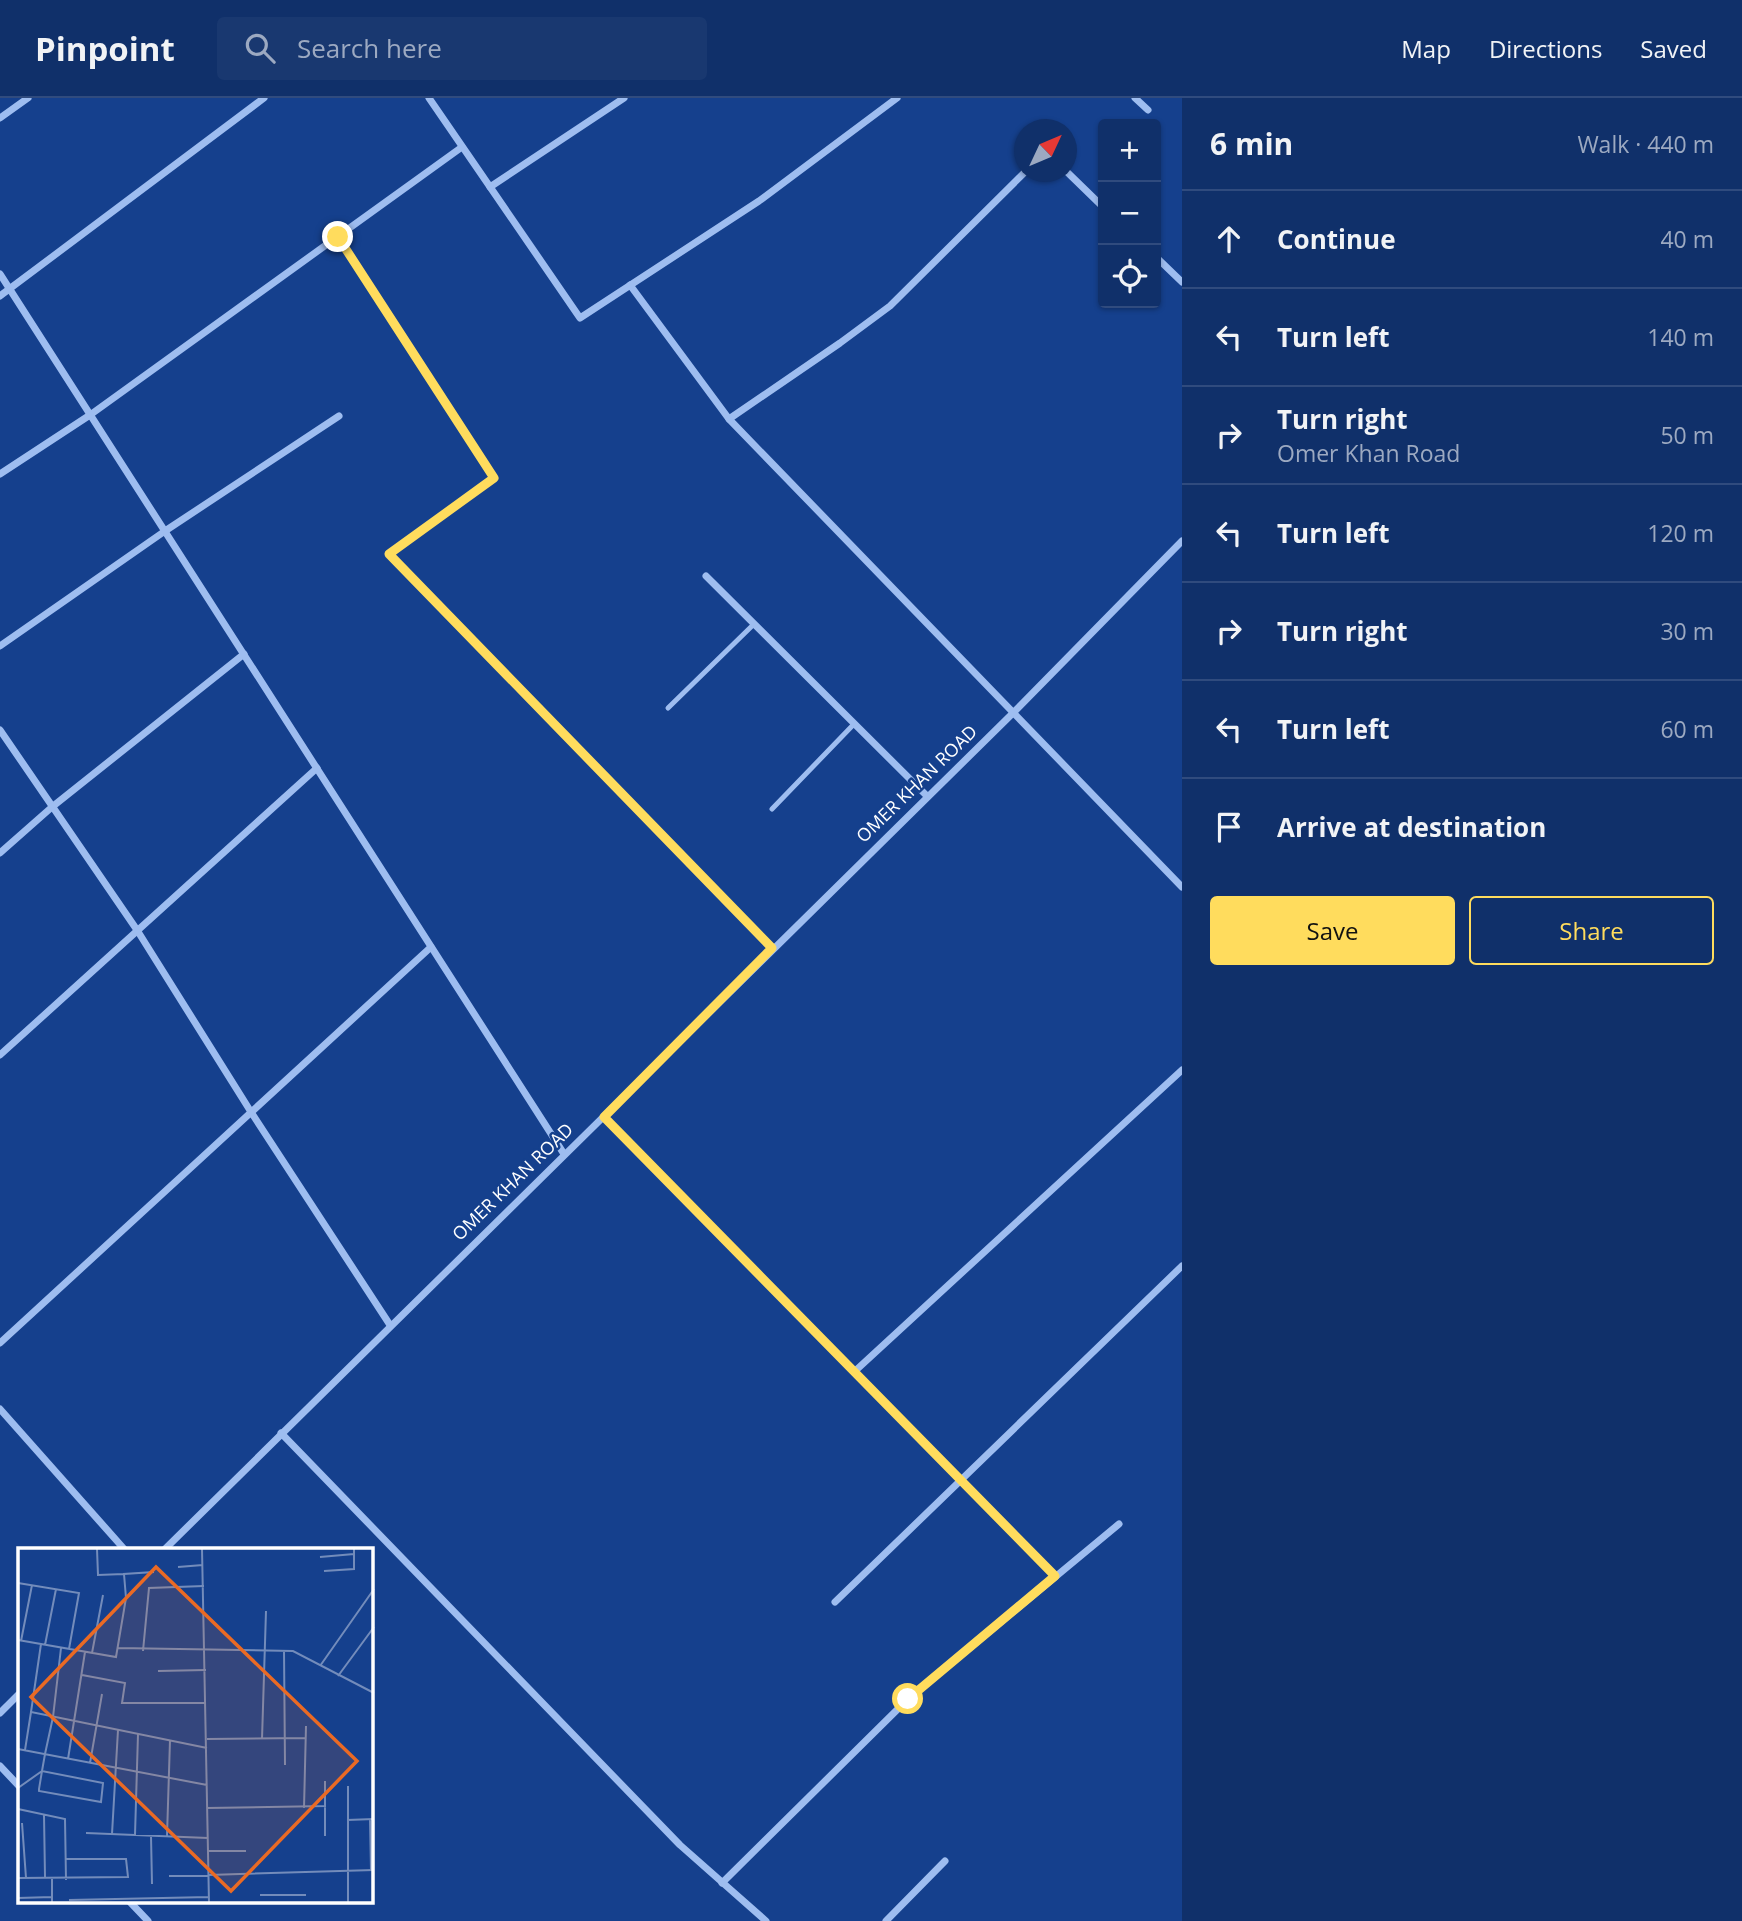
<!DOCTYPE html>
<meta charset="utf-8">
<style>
:root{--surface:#10306a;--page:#193870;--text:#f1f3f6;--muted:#9ca9c1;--line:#304b7e;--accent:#ffdc5d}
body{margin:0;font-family:"Open Sans",sans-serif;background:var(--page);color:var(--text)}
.controls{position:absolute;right:21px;top:21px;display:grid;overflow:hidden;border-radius:7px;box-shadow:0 2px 5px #0004}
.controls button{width:63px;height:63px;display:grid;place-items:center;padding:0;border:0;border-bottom:2px solid var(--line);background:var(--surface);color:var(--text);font:35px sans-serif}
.compass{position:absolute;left:1014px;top:21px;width:63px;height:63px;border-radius:50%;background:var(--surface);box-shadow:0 2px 5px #0004;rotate:46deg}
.stop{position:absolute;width:21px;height:21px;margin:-16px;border:5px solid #ffdc5d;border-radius:50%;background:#fff}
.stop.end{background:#ffdc5d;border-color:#fff;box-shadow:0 2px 7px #0008}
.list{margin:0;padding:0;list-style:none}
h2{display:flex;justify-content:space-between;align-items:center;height:91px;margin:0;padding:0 28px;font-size:30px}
h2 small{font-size:23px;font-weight:400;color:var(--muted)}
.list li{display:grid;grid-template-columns:46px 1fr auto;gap:21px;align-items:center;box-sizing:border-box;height:98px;padding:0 28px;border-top:2px solid var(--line)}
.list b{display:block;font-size:26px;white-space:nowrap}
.list p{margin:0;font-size:23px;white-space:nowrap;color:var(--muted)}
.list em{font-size:23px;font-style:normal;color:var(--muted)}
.actions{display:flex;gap:14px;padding:21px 28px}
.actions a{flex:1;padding:16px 0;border:2px solid var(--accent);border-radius:7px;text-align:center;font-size:24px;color:var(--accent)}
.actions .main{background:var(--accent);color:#111}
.icon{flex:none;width:38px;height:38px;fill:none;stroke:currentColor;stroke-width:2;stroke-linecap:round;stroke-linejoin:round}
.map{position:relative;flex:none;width:1182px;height:1823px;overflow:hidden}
header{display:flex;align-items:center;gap:42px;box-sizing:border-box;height:98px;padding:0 35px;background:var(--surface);border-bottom:2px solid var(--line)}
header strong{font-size:33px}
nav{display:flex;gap:38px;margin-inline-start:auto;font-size:24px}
.search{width:490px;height:63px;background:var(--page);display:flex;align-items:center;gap:18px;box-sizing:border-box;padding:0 24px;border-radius:7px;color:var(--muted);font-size:26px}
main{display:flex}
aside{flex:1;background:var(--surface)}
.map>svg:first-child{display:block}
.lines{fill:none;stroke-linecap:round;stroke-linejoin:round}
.service{stroke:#9ebdf0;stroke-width:5}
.minor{stroke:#9ebdf0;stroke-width:7}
.route{stroke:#ffdc5d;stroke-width:9}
.labels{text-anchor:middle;stroke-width:5;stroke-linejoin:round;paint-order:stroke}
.street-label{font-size:18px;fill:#fff;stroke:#15408d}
.inset-road{fill:none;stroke:#738cbb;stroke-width:2}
.view{fill:#ea6a24;fill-opacity:0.15;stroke:#ea6a24;stroke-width:3.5}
.inset-edge{fill:none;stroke:#fff;stroke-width:3.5}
</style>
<header>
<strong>Pinpoint</strong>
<div class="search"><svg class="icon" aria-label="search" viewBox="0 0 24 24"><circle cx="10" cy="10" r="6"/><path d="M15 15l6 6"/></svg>Search here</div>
<nav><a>Map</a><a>Directions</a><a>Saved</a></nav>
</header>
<main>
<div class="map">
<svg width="1182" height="1823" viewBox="0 0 1182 1823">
<rect width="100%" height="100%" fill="#15408d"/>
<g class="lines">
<g class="service">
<path d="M668,610L754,526"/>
<path d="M772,711L854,626"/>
</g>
<g class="minor">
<path d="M429,0L580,220L759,103L897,0"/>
<path d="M1135,0L1148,12"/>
<path d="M0,20L28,0"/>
<path d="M1066,73L1103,109"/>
<path d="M490,89L624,0"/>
<path d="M338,139L494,380L389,456L772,850"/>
<path d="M1156,159L1182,184"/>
<path d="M0,176L564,1056"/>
<path d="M630,187L729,321L1182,789"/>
<path d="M0,198L264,0"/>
<path d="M729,321L840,245L890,208L1025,74"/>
<path d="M0,376L90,317L462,49"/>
<path d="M706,478L927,698"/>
<path d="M0,548L165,433L339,318"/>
<path d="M0,632L137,832L251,1014L390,1227"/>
<path d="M0,755L52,709L244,556"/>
<path d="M0,957L317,670"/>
<path d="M604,1019L1055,1478"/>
<path d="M0,1245L431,849"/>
<path d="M854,1274L1182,972"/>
<path d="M0,1311L125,1452"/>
<path d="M281,1335L680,1747L766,1823"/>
<path d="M164,1452L1012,616L1182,443"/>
<path d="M835,1504L1182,1168"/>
<path d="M0,1615L19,1596"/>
<path d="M0,1668L19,1688"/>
<path d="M722,1785L908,1601L1119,1426"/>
<path d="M130,1804L148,1823"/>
<path d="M886,1823L945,1763"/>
</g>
</g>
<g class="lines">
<path class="route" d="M338,139L494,380L389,456L772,850L604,1019L1055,1478L908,1601"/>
</g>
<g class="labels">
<g class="street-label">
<text transform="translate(917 686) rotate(-44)" y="6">OMER KHAN ROAD</text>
<text transform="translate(513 1084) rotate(-44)" y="6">OMER KHAN ROAD</text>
</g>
</g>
<g transform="translate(18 1450)">
<rect width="355" height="355" fill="#15408d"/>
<path class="inset-road" d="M79,1L80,27L106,26M184,1L191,355M302,9L336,6M160,19L185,17M306,23L336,21V1M0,35L61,45L51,101M0,92L98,109L108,50L106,26L136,24M3,93L14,37M23,96L13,164L189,200M27,97L38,41M100,100L275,103L356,145M266,102L267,217M125,103L131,40L186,38M74,105L85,47M302,118L356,41M140,123L188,122M64,127L107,135L104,155H188M320,128L356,79M189,191L287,190M244,191L248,63M0,201L189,237M7,202L13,164M50,211L67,104M72,215L84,146M307,233V288M330,238V355M0,240L24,223L85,235L83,254L21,243V241L24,223L27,206L35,169L43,100M189,260L308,258M286,260L288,178M0,261L47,271L48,332M26,267L27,329M352,271L353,322M329,272L356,271M4,275L8,330M68,285L190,290M94,286L100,182M117,287L120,186M133,288L134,336M149,288L152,192M190,303H228M190,327L356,322M151,328H190M0,330L110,329L108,311H48M34,330V355M242,347H288M0,350L34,349M51,352L191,349"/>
<path class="view" d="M138,19L339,213L213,343L13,149Z"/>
<rect width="355" height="355" class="inset-edge"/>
</g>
</svg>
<div class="controls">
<button>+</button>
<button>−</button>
<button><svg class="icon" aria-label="locate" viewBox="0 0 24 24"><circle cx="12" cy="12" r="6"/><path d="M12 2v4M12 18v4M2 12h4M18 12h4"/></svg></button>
</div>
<svg class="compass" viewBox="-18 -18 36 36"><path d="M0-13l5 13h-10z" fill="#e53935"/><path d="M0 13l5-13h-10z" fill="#9ca9c1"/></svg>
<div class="stop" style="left:908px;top:1601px"></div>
<div class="stop end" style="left:338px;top:139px"></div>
</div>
<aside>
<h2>6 min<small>Walk · 440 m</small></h2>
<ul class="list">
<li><svg class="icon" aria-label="ahead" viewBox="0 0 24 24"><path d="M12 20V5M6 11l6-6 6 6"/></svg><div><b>Continue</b></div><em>40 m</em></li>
<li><svg class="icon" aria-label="left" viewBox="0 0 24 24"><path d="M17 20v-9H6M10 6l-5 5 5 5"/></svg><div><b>Turn left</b></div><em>140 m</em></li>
<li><svg class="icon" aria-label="right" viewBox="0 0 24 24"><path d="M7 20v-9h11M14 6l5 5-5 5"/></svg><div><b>Turn right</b><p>Omer Khan Road</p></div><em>50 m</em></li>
<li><svg class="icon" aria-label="left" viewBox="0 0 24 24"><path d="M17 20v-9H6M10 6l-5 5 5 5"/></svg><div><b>Turn left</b></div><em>120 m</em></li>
<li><svg class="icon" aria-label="right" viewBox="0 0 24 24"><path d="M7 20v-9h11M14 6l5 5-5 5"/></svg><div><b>Turn right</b></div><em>30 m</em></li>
<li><svg class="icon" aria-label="left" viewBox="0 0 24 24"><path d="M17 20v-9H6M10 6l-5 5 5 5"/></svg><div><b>Turn left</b></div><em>60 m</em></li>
<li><svg class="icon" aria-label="arrive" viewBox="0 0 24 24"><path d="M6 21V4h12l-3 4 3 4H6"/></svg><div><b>Arrive at destination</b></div></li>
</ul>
<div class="actions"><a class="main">Save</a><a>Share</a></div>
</aside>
</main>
